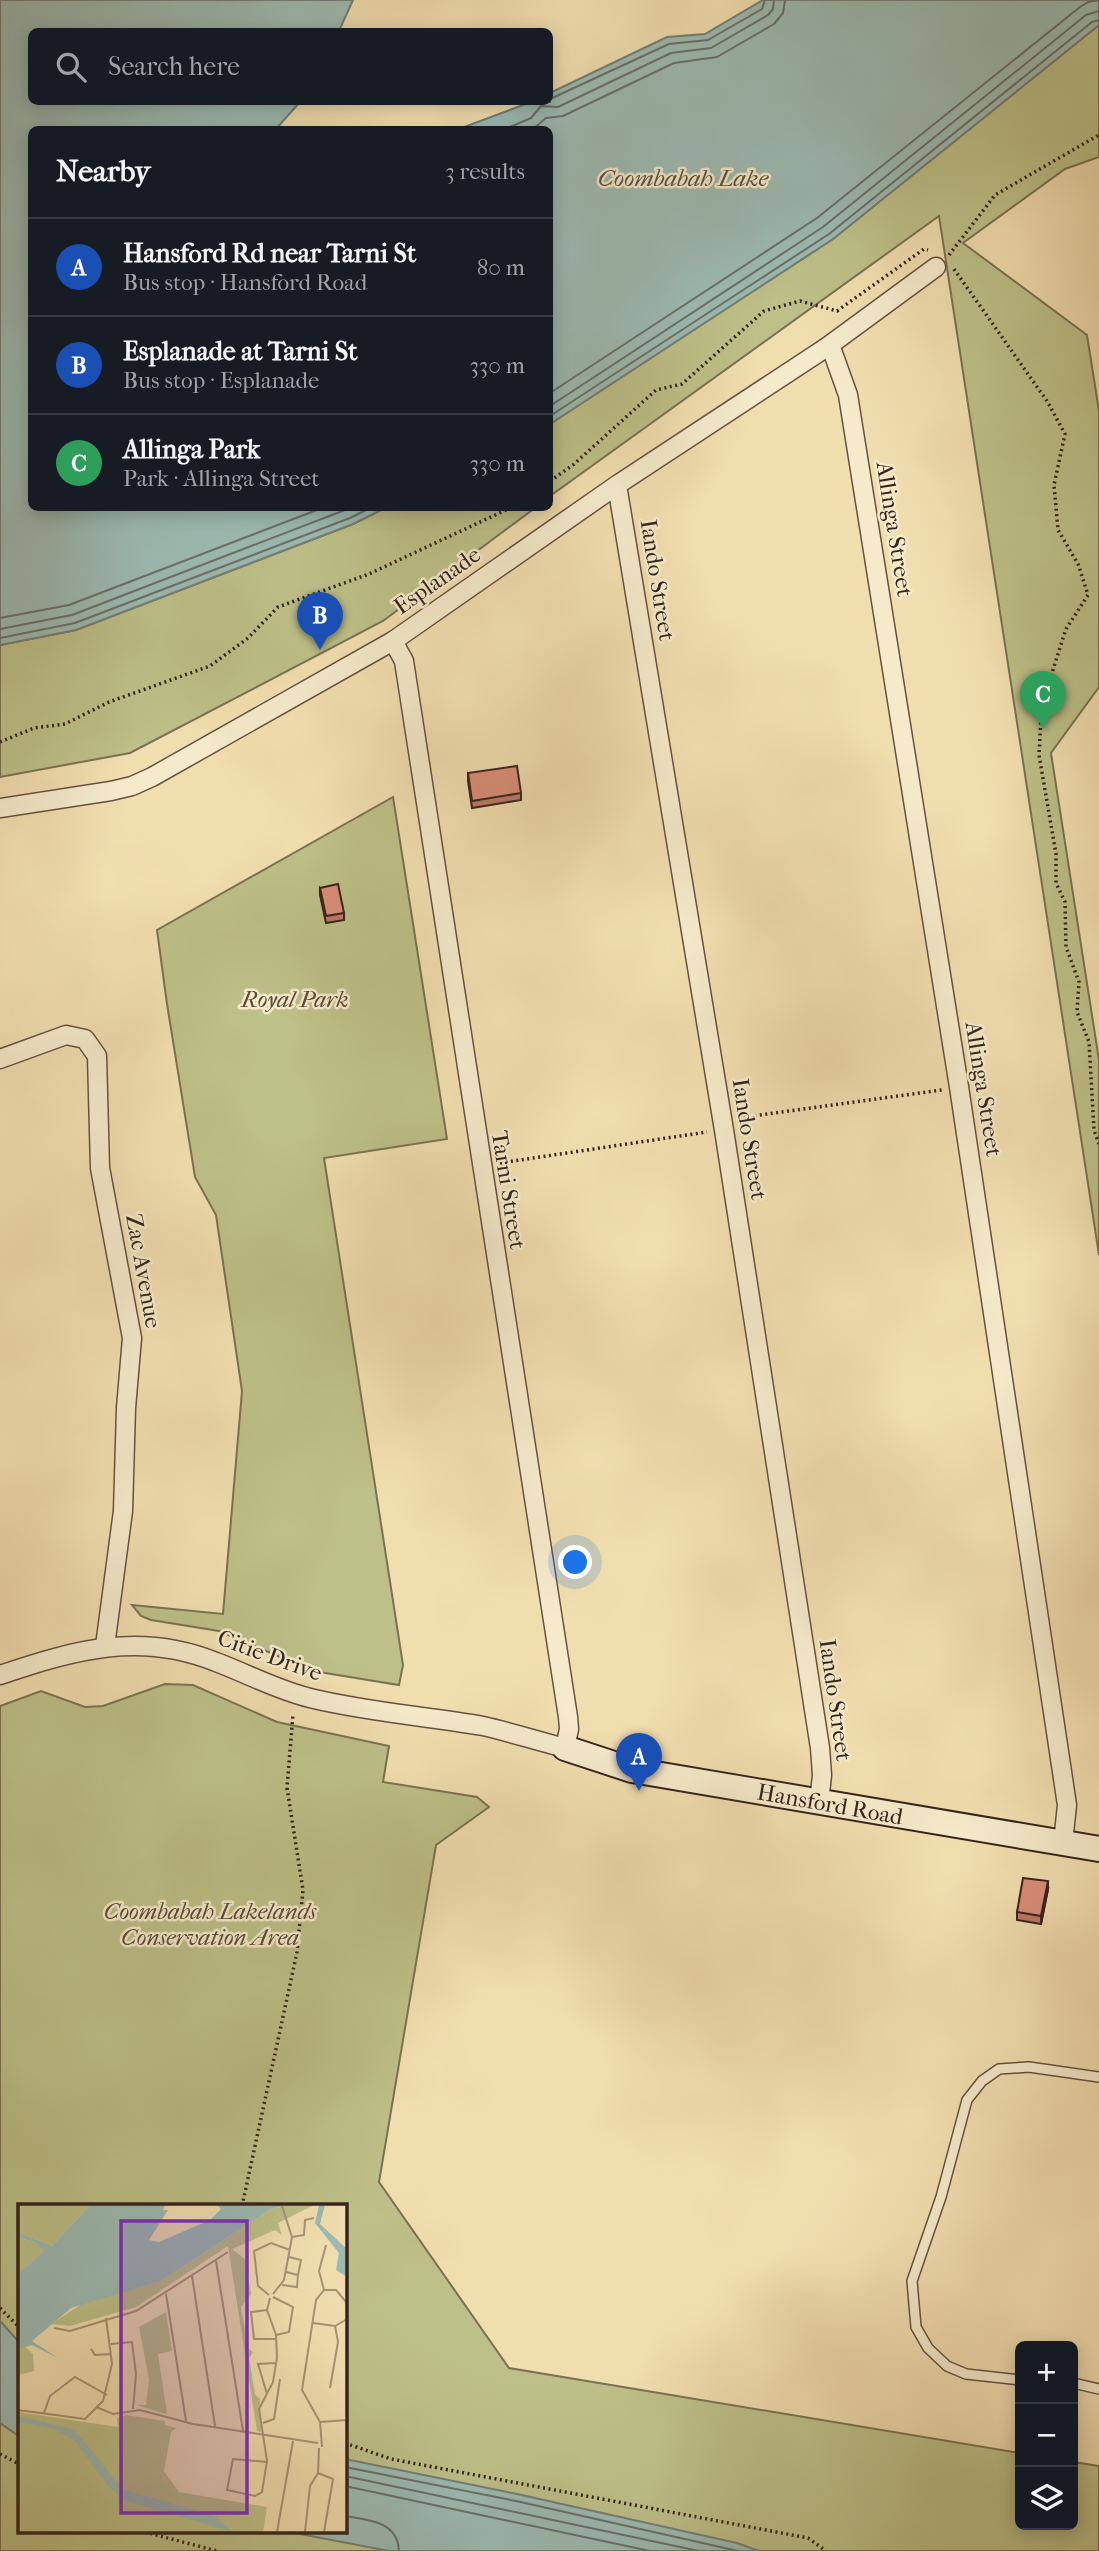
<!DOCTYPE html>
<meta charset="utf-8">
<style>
:root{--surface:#171b24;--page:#20242c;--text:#f1f3f6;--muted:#9ea1a6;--line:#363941;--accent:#c59692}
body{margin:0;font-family:"IM FELL French Canon",serif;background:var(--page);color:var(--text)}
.controls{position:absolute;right:21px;bottom:21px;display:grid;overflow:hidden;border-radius:10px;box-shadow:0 4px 18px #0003}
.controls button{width:63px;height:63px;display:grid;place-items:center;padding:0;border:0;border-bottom:2px solid var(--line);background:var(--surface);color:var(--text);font:35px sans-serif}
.you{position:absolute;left:576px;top:1563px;width:24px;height:24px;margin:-18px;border:5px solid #fff;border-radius:50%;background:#1a73e8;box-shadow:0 0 0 10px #1a73e833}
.badge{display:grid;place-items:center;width:46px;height:46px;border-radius:50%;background:var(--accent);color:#fff;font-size:23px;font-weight:700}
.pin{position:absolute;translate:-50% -58px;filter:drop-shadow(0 2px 4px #0008)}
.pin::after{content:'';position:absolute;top:37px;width:24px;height:21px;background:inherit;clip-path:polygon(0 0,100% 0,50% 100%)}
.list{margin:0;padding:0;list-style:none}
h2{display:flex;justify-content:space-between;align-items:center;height:91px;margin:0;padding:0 28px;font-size:30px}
h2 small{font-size:23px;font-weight:400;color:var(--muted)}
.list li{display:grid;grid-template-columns:46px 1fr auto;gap:21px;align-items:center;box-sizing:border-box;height:98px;padding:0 28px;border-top:2px solid var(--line)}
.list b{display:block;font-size:26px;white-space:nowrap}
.list p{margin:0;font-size:23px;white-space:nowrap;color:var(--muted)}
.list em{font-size:23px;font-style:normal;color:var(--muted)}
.icon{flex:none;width:38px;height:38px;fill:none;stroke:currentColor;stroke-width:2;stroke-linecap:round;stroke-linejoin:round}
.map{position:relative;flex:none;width:1099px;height:2551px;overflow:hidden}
.search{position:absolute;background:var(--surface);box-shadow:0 4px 18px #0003;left:28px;top:28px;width:525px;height:77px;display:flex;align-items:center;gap:18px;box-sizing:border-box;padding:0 24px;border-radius:10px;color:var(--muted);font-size:26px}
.panel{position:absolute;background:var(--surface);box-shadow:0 4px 18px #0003;left:28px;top:126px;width:525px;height:385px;border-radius:10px}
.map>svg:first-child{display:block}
.green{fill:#bdc088;stroke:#7a7252;stroke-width:2;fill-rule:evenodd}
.water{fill:#9cbbb3;stroke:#737f77;stroke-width:2}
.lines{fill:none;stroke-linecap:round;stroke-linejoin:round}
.shore{stroke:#697068;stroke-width:2}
.lane-casing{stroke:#655241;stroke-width:12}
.street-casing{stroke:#655241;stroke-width:21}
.secondary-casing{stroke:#36241c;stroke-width:28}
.path{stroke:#36241c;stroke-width:3.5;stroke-dasharray:2 3.5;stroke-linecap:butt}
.lane{stroke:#f6eacb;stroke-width:9}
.street{stroke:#f6eacb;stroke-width:18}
.secondary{stroke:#f6eacb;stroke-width:24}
.wall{fill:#bb7a67;stroke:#36241c;stroke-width:2}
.shaded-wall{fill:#996354;stroke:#36241c;stroke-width:2}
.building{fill:#da8e78;stroke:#36241c;stroke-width:2}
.labels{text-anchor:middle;stroke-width:5;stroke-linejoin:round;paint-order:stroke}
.street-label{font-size:23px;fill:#36241c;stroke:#f6eacb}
.park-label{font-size:23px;font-style:italic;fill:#584b37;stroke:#f6eacb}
.water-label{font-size:24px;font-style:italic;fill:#555149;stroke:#f6eacb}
.inset-road{fill:none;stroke:#a69474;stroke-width:2}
.view{fill:#7b2cbf;fill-opacity:0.15;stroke:#7b2cbf;stroke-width:3.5}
.inset-edge{fill:none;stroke:#36241c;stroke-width:3.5}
</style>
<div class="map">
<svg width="1099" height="2551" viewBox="0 0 1099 2551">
<rect width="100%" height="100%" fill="#f1deaf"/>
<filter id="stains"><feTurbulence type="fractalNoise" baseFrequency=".00286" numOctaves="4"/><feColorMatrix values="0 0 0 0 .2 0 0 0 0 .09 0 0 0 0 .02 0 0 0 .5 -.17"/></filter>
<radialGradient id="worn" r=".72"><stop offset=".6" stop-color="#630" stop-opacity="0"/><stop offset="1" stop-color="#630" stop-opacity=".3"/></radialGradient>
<g class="green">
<path d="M1099,25V157L1065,169L963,243L1087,335L1099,411V687L1051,753L1099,1060V1255L939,216L550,496V424L833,239Z"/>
<path d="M385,508H535L383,621L130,753L0,777V645L76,630L353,524Z"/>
<path d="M393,797L447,1139L324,1158L403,1665L399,1685L313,1671L219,1631L151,1620L141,1616L132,1605L223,1614L242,1391L216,1215L195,1177L167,1004L157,930Z"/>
<path d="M165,1684L193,1685L277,1722L389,1746L383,1782L477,1797L489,1807L436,1845L379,2182L509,2368L1020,2453V2525H1073V2462L1099,2466V2551H0V1706L41,1691L85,1707L103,1706ZM19,2206H345V2532H19Z"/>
</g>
<g class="water">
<path d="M0,0H353L339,31L32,32V102H300L276,129L32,130V508H385L353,524L76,630L0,645Z"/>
<path d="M763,0H1099V25L833,239L550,424V130L459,129L531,102H550V93L667,37L705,34Z"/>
<path d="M0,2321L19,2342V2436L0,2423Z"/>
<path d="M345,2459L517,2494L737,2543L759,2551H389L290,2532H345Z"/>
</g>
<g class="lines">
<g class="shore">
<path d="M550,99L669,44L708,40L762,9L765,0"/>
<path d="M503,130L531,118L541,106L558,107L671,53L711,48L768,15L773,9L774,0"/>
<path d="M532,130L546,118L563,116L674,63L717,57L774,24L783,13L785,0"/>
<path d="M550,393L817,218L1080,7L1088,2L1099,0"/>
<path d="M550,406L823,227L1086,15L1099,11"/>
<path d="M550,416L829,234L1092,22L1099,20"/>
<path d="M0,618L69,605L322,508"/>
<path d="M0,629L72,615L350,508"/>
<path d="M0,638L75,623L350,518L370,508"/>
<path d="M345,2467L516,2501L738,2551"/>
<path d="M345,2476L699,2551"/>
<path d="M345,2486L650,2551"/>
<path d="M345,2516C368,2520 398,2521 399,2551"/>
</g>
<g class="lane-casing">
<g id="lane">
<path d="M1020,2380L966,2374L947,2366L928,2348L916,2327L912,2281L941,2197L967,2100L982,2081L999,2069L1029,2067L1099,2077"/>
<path d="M1073,2383L1099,2389"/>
</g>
</g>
<g class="street-casing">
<g id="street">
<path d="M827,347L833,353L848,395L959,1087L1067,1805L1063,1843"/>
<path d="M617,485L724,1130L820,1748L822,1775L819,1803"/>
<path d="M0,808L111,791L132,786L152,777L393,641L617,485L827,347L936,267"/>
<path d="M0,1059L66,1035L85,1039L97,1056L100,1168L132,1338L126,1408L123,1511L105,1646"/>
<path d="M0,1675C74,1650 140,1631 216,1662C248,1674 277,1690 310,1698C367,1712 425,1716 483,1726C510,1732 537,1741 565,1748L569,1729L568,1717L406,674L404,661L393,641"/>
</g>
</g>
<g class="secondary-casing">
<path id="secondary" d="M565,1748L632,1770L1099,1849"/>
</g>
<g class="path">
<path d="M949,255L995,195L1099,135"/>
<path d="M954,269L1047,401L1065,434L1054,485L1058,530L1078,564L1088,595L1066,629L1051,676L1041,717L1039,755L1056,854V883L1065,902L1066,947L1079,982L1077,1012L1089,1042L1094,1130L1099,1144"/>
<path d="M550,481L573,465L656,390L682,384L764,311L800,301L837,311L924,249L928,250"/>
<path d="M0,742L34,728L65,724L109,702L210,666L248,638L278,607L369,574L510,508"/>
<path d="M738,1118L942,1090"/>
<path d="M500,1163L707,1132"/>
<path d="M242,2206L297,1952L303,1890L287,1788L293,1714"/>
<path d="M0,2308L19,2327"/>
<path d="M345,2443L391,2459L808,2538L826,2551"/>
<path d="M0,2454L19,2464"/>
<path d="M145,2532L217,2551"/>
</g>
<use href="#lane" class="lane"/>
<use href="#street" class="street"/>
<use href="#secondary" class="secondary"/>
</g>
<g class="wall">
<path d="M468,773L521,793V800L472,808L468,781Z"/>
<path d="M320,888L344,913V920L326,923L320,895Z"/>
<path d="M1048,1889L1041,1924L1017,1920V1912Z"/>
</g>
<path class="shaded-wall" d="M1048,1881V1889L1041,1924V1916Z"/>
<g class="building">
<path d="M517,766L521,793L472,801L468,773Z"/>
<path d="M338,884L344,913L326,916L320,888Z"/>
<path d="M1023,1878L1048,1881L1041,1916L1017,1912Z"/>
</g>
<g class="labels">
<g class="street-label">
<text transform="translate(895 529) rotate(81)" y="8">Allinga Street</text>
<text transform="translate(437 580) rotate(-35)" y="8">Esplanade</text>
<text transform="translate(658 580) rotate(81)" y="8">Iando Street</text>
<text transform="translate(984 1089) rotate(81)" y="8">Allinga Street</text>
<text transform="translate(750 1139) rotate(81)" y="8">Iando Street</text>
<text transform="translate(509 1190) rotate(81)" y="8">Tarni Street</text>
<text transform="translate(144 1271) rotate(80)" y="8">Zac Avenue</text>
<text transform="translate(270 1655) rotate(20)" y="8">Citie Drive</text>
<text transform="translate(836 1700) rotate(82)" y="8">Iando Street</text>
<text transform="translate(830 1804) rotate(10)" y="8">Hansford Road</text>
</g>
<g class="park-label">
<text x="295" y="1007">Royal Park</text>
<text x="210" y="1919">Coombabah Lakelands<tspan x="210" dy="26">Conservation Area</tspan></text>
</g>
<g class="water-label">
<text x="683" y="186">Coombabah Lake</text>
</g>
</g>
<g transform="translate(18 2204)">
<rect width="329" height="329" fill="#f1deaf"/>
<path d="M0,1H72L34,42L0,28ZM271,1H296L260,19L264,31L257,26L214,45L227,55L233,90L223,103L230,144L235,148L231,154L237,190L242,195L243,228L239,227L210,42L118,103L52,122L33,120L67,98L143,77L253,5ZM0,33L18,39L25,47L0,70ZM148,108L154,147L140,150L149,210L118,201H128L131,176L121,123ZM6,142L15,150L16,167L0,171V145ZM0,208L100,223L99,214L108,211L147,217V221L159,224L153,228L146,267L161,288L249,303L245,328H0Z" fill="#bdc088"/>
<path d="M72,1H147L145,6H150L131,36L141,38L192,16L203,5L199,1H271L253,5L143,77L53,104L14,137L40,154L14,141L0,145V70L25,47L18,39L0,33V28L34,42ZM301,1H307L302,20L329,45V73L318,66L321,49L297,19ZM0,212L56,225L106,286L195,311L215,328L108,297L90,282L56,236L36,225L0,218Z" fill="#9cbbb3"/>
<path class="inset-road" d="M274,33L286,31L287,16L296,14M271,53L283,56L280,71M198,57L225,227M174,72L197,222M264,81L279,83L280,71L268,68M306,86L301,67L308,41M306,86H318L329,99M148,90L168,217M255,90L266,76L274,33L264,2M251,91L240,82L236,47L253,39L272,46M255,93L275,103L271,128L258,131M249,106L233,108L236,135H258M295,119L317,122L329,115M36,124L52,127L118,107L210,48M93,140L114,138L118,170L115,205M73,145L77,151L92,150M312,184L320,138L317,122M249,190L240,160L258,159M78,203L95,210L122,206L175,220L300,239M0,206L67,215L85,197L94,160L88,114M26,209L32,192L57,173L89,191M302,218L329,216M245,219L256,215L262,175M304,243L302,218L284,186L298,96L306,86M249,258L215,255L209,286L237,292L244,288L249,257L241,205L255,178L259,154L258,131L249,106L252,94M300,269L315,275L306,328M300,269L301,244M259,328L275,237M287,328L292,282L300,269"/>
<path class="view" d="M103,17H229V309H103Z"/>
<rect width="329" height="329" class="inset-edge"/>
</g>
<rect width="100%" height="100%" filter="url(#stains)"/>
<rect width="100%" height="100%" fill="url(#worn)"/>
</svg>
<div class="controls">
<button>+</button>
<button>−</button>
<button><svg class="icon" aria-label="layers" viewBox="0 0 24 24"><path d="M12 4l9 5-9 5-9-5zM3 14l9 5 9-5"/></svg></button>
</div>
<div class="you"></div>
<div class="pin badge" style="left:639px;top:1791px;background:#1a4fb4">A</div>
<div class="pin badge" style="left:320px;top:650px;background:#1a4fb4">B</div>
<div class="pin badge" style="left:1043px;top:729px;background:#2e9e5b">C</div>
<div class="search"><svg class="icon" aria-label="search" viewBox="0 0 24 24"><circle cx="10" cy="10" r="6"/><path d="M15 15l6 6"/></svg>Search here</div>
<section class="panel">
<h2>Nearby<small>3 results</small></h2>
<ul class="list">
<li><span class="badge" style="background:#1a4fb4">A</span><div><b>Hansford Rd near Tarni St</b><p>Bus stop · Hansford Road</p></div><em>80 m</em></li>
<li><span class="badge" style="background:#1a4fb4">B</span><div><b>Esplanade at Tarni St</b><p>Bus stop · Esplanade</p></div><em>330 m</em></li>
<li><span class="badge" style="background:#2e9e5b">C</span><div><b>Allinga Park</b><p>Park · Allinga Street</p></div><em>330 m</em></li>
</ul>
</section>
</div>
